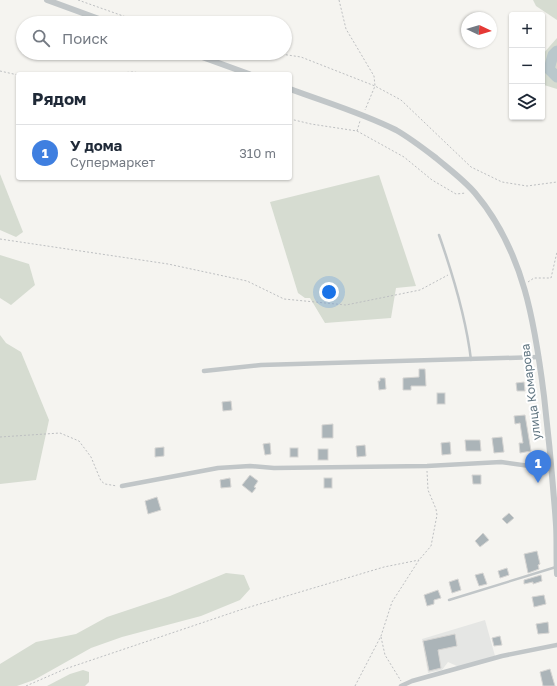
<!DOCTYPE html>
<html lang="ru">
<meta charset="utf-8">
<style>
:root{--surface:#fff;--page:#f2f2f3;--text:#1f2937;--muted:#747a83;--line:#e0e1e3;--accent:#db2777}
body{margin:0;font-family:"Golos Text",sans-serif;background:var(--page);color:var(--text)}
.controls{position:absolute;right:12px;top:12px;display:grid;overflow:hidden;border-radius:4px;box-shadow:0 1px 3px #0004}
.controls button{width:36px;height:36px;display:grid;place-items:center;padding:0;border:0;border-bottom:1px solid var(--line);background:var(--surface);color:var(--text);font:20px sans-serif}
.compass{position:absolute;left:461px;top:12px;width:36px;height:36px;border-radius:50%;background:var(--surface);box-shadow:0 1px 3px #0004;rotate:94deg}
.you{position:absolute;left:329px;top:292px;width:14px;height:14px;margin:-10px;border:3px solid #fff;border-radius:50%;background:#1a73e8;box-shadow:0 0 0 6px #1a73e833}
.badge{display:grid;place-items:center;width:26px;height:26px;border-radius:50%;background:var(--accent);color:#fff;font-size:13px;font-weight:700}
.pin{position:absolute;translate:-50% -33px;filter:drop-shadow(0 1px 2px #0008)}
.pin::after{content:'';position:absolute;top:21px;width:14px;height:12px;background:inherit;clip-path:polygon(0 0,100% 0,50% 100%)}
.list{margin:0;padding:0;list-style:none}
h2{display:flex;justify-content:space-between;align-items:center;height:52px;margin:0;padding:0 16px;font-size:17px}
h2 small{font-size:13px;font-weight:400;color:var(--muted)}
.list li{display:grid;grid-template-columns:26px 1fr auto;gap:12px;align-items:center;box-sizing:border-box;height:56px;padding:0 16px;border-top:1px solid var(--line)}
.list b{display:block;font-size:15px;white-space:nowrap}
.list p{margin:0;font-size:13px;white-space:nowrap;color:var(--muted)}
.list em{font-size:13px;font-style:normal;color:var(--muted)}
.icon{flex:none;width:22px;height:22px;fill:none;stroke:currentColor;stroke-width:2;stroke-linecap:round;stroke-linejoin:round}
.map{position:relative;flex:none;width:557px;height:686px;overflow:hidden}
.search{position:absolute;background:var(--surface);box-shadow:0 1px 3px #0004;left:16px;top:16px;width:276px;height:44px;display:flex;align-items:center;gap:10px;box-sizing:border-box;padding:0 14px;border-radius:22px;color:var(--muted);font-size:15px}
.panel{position:absolute;background:var(--surface);box-shadow:0 1px 3px #0004;left:16px;top:72px;width:276px;height:108px;border-radius:4px}
.map>svg:first-child{display:block}
.built{fill:#e5e6e4}
.green{fill:#d6dcd1}
.lines{fill:none;stroke-linecap:round;stroke-linejoin:round}
.river{stroke:#bac8cc;stroke-width:11}
.building{fill:#abb4b8;stroke:#d6d5d3}
.path{stroke:#bdbfc1;stroke-width:1;stroke-dasharray:2 2;stroke-linecap:butt}
.service{stroke:#c1c6c8;stroke-width:2.5}
.minor{stroke:#c1c6c8;stroke-width:4.5}
.tertiary{stroke:#c1c6c8;stroke-width:6}
.labels{text-anchor:middle;stroke-width:4;stroke-linejoin:round;paint-order:stroke}
.street-label{font-size:12px;fill:#627783;stroke:#fff}
</style>
<div class="map">
<svg width="557" height="686" viewBox="0 0 557 686">
<rect width="100%" height="100%" fill="#f5f4f0"/>
<path class="built" d="M485,620L495,656L459,667L448,662L442,670L428,673L422,639Z"/>
<g class="green">
<path d="M533,0H557V20L536,6Z"/>
<path d="M557,38V89L544,85L542,82V55Z"/>
<path d="M0,174L23,232L16,237L0,230Z"/>
<path d="M379,175L416,286L396,288L391,318L325,323L310,298H305L298,293L270,202Z"/>
<path d="M0,255L29,264L35,285L11,305L0,298Z"/>
<path d="M0,335L6,343L21,352L49,420L36,480L0,484Z"/>
<path d="M226,573L244,575L250,589L240,600L201,616L122,637L91,648L34,680L17,686H0V664L36,642L76,634L107,617L170,596Z"/>
<path d="M83,670L89,672V682L85,686H47L70,674Z"/>
</g>
<g class="lines">
<path class="river" d="M557,51L553,55L549,69L557,77"/>
</g>
<g class="building">
<path d="M419,369H425L426,386H411V390H403V378L419,377Z"/>
<path d="M380,378H385L386,389L379,390L378,381H380Z"/>
<path d="M524,382L525,391H517L516,383Z"/>
<rect x="437" y="393" width="8" height="11"/>
<path d="M231,401L232,410L223,411L222,402Z"/>
<path d="M525,415L531,451L520,453L519,443H523L520,423L515,424L514,416Z"/>
<path d="M333,424V438H322V425Z"/>
<path d="M502,437L504,452L494,453L492,438Z"/>
<path d="M465,440H480L481,451H466Z"/>
<path d="M450,442L451,454L442,455L441,443Z"/>
<path d="M270,443L271,454L265,455L263,444Z"/>
<path d="M365,445L366,456L357,457L356,446Z"/>
<path d="M164,447V456L155,457V448Z"/>
<rect x="290" y="448" width="8" height="9"/>
<rect x="318" y="449" width="10" height="11"/>
<path d="M250,475L258,481L254,487L256,488L252,493L242,485Z"/>
<path d="M472,475H481V484H473Z"/>
<path d="M230,478L231,487L221,488L220,480Z"/>
<rect x="324" y="478" width="8" height="10"/>
<path d="M157,497L161,510L148,514L145,501Z"/>
<path d="M509,513L514,518L507,524L502,519Z"/>
<path d="M483,533L489,540L480,547L475,541Z"/>
<path d="M537,551L540,564L538,565L539,569L528,573L524,554Z"/>
<path d="M507,568L509,575L500,578L498,571Z"/>
<path d="M483,573L487,584L479,586L475,575Z"/>
<path d="M541,575L542,581L533,584V582L524,584V580Z"/>
<path d="M458,579L461,590L452,593L449,582Z"/>
<path d="M438,590L441,598L434,600V604L427,606L424,595Z"/>
<path d="M544,595L546,604L534,607L532,597Z"/>
<path d="M548,622L549,633L538,634L536,624Z"/>
<path d="M455,634L457,646L438,650L441,668L429,671L423,641Z"/>
<path d="M500,636L502,645L494,646L492,638Z"/>
<path d="M550,669L555,686H543L540,672Z"/>
</g>
<g class="lines">
<g class="path">
<path d="M78,0L143,23"/>
<path d="M339,0L346,29L374,76L375,86L365,110"/>
<path d="M274,53L301,57L375,86L401,100L471,167L502,182L527,186L557,182"/>
<path d="M0,71L18,75"/>
<path d="M103,74L134,72L144,74"/>
<path d="M290,119L311,124L357,131L404,157L432,180L456,194L466,193"/>
<path d="M357,131L360,121"/>
<path d="M0,239L168,264L247,281L284,299L346,305L420,290L448,275"/>
<path d="M528,282L534,278H551L557,252"/>
<path d="M0,437L60,433L79,441L91,457L101,481L105,484L117,486"/>
<path d="M381,637L385,655L401,681"/>
<path d="M26,686L65,669L243,609L384,567L419,560"/>
<path d="M355,686L381,636L392,602L419,560L431,546L437,515L436,509L428,490L427,471"/>
</g>
<g class="service">
<path d="M439,235C453,275 466,317 471,360"/>
<path d="M449,600L556,567"/>
</g>
<g class="minor">
<path d="M204,371L261,365L539,357"/>
<path d="M122,486L218,468L250,466L274,468L427,466L501,462L551,469"/>
<path d="M401,686L412,681L502,656L557,645"/>
</g>
<g class="tertiary">
<path d="M47,0L110,23"/>
<path d="M191,53L249,74"/>
<path d="M290,89C325,102 362,113 396,130C410,138 423,148 436,158C449,169 464,180 475,193C524,251 535,324 544,396C549,439 553,482 556,525C557,541 556,557 557,574"/>
</g>
</g>
<g class="labels">
<g class="street-label">
<text transform="translate(531 392) rotate(-97)" y="4">улица Комарова</text>
</g>
</g>
</svg>
<div class="controls">
<button>+</button>
<button>−</button>
<button><svg class="icon" aria-label="layers" viewBox="0 0 24 24"><path d="M12 4l9 5-9 5-9-5zM3 14l9 5 9-5"/></svg></button>
</div>
<svg class="compass" viewBox="-18 -18 36 36"><path d="M0-13l5 13h-10z" fill="#e53935"/><path d="M0 13l5-13h-10z" fill="#747a83"/></svg>
<div class="you"></div>
<div class="pin badge" style="left:538px;top:483px;background:#3f7fe0">1</div>
<div class="search"><svg class="icon" aria-label="search" viewBox="0 0 24 24"><circle cx="10" cy="10" r="6"/><path d="M15 15l6 6"/></svg>Поиск</div>
<section class="panel">
<h2>Рядом<small></small></h2>
<ul class="list">
<li><span class="badge" style="background:#3f7fe0">1</span><div><b>У дома</b><p>Супермаркет</p></div><em>310 m</em></li>
</ul>
</section>
</div>
